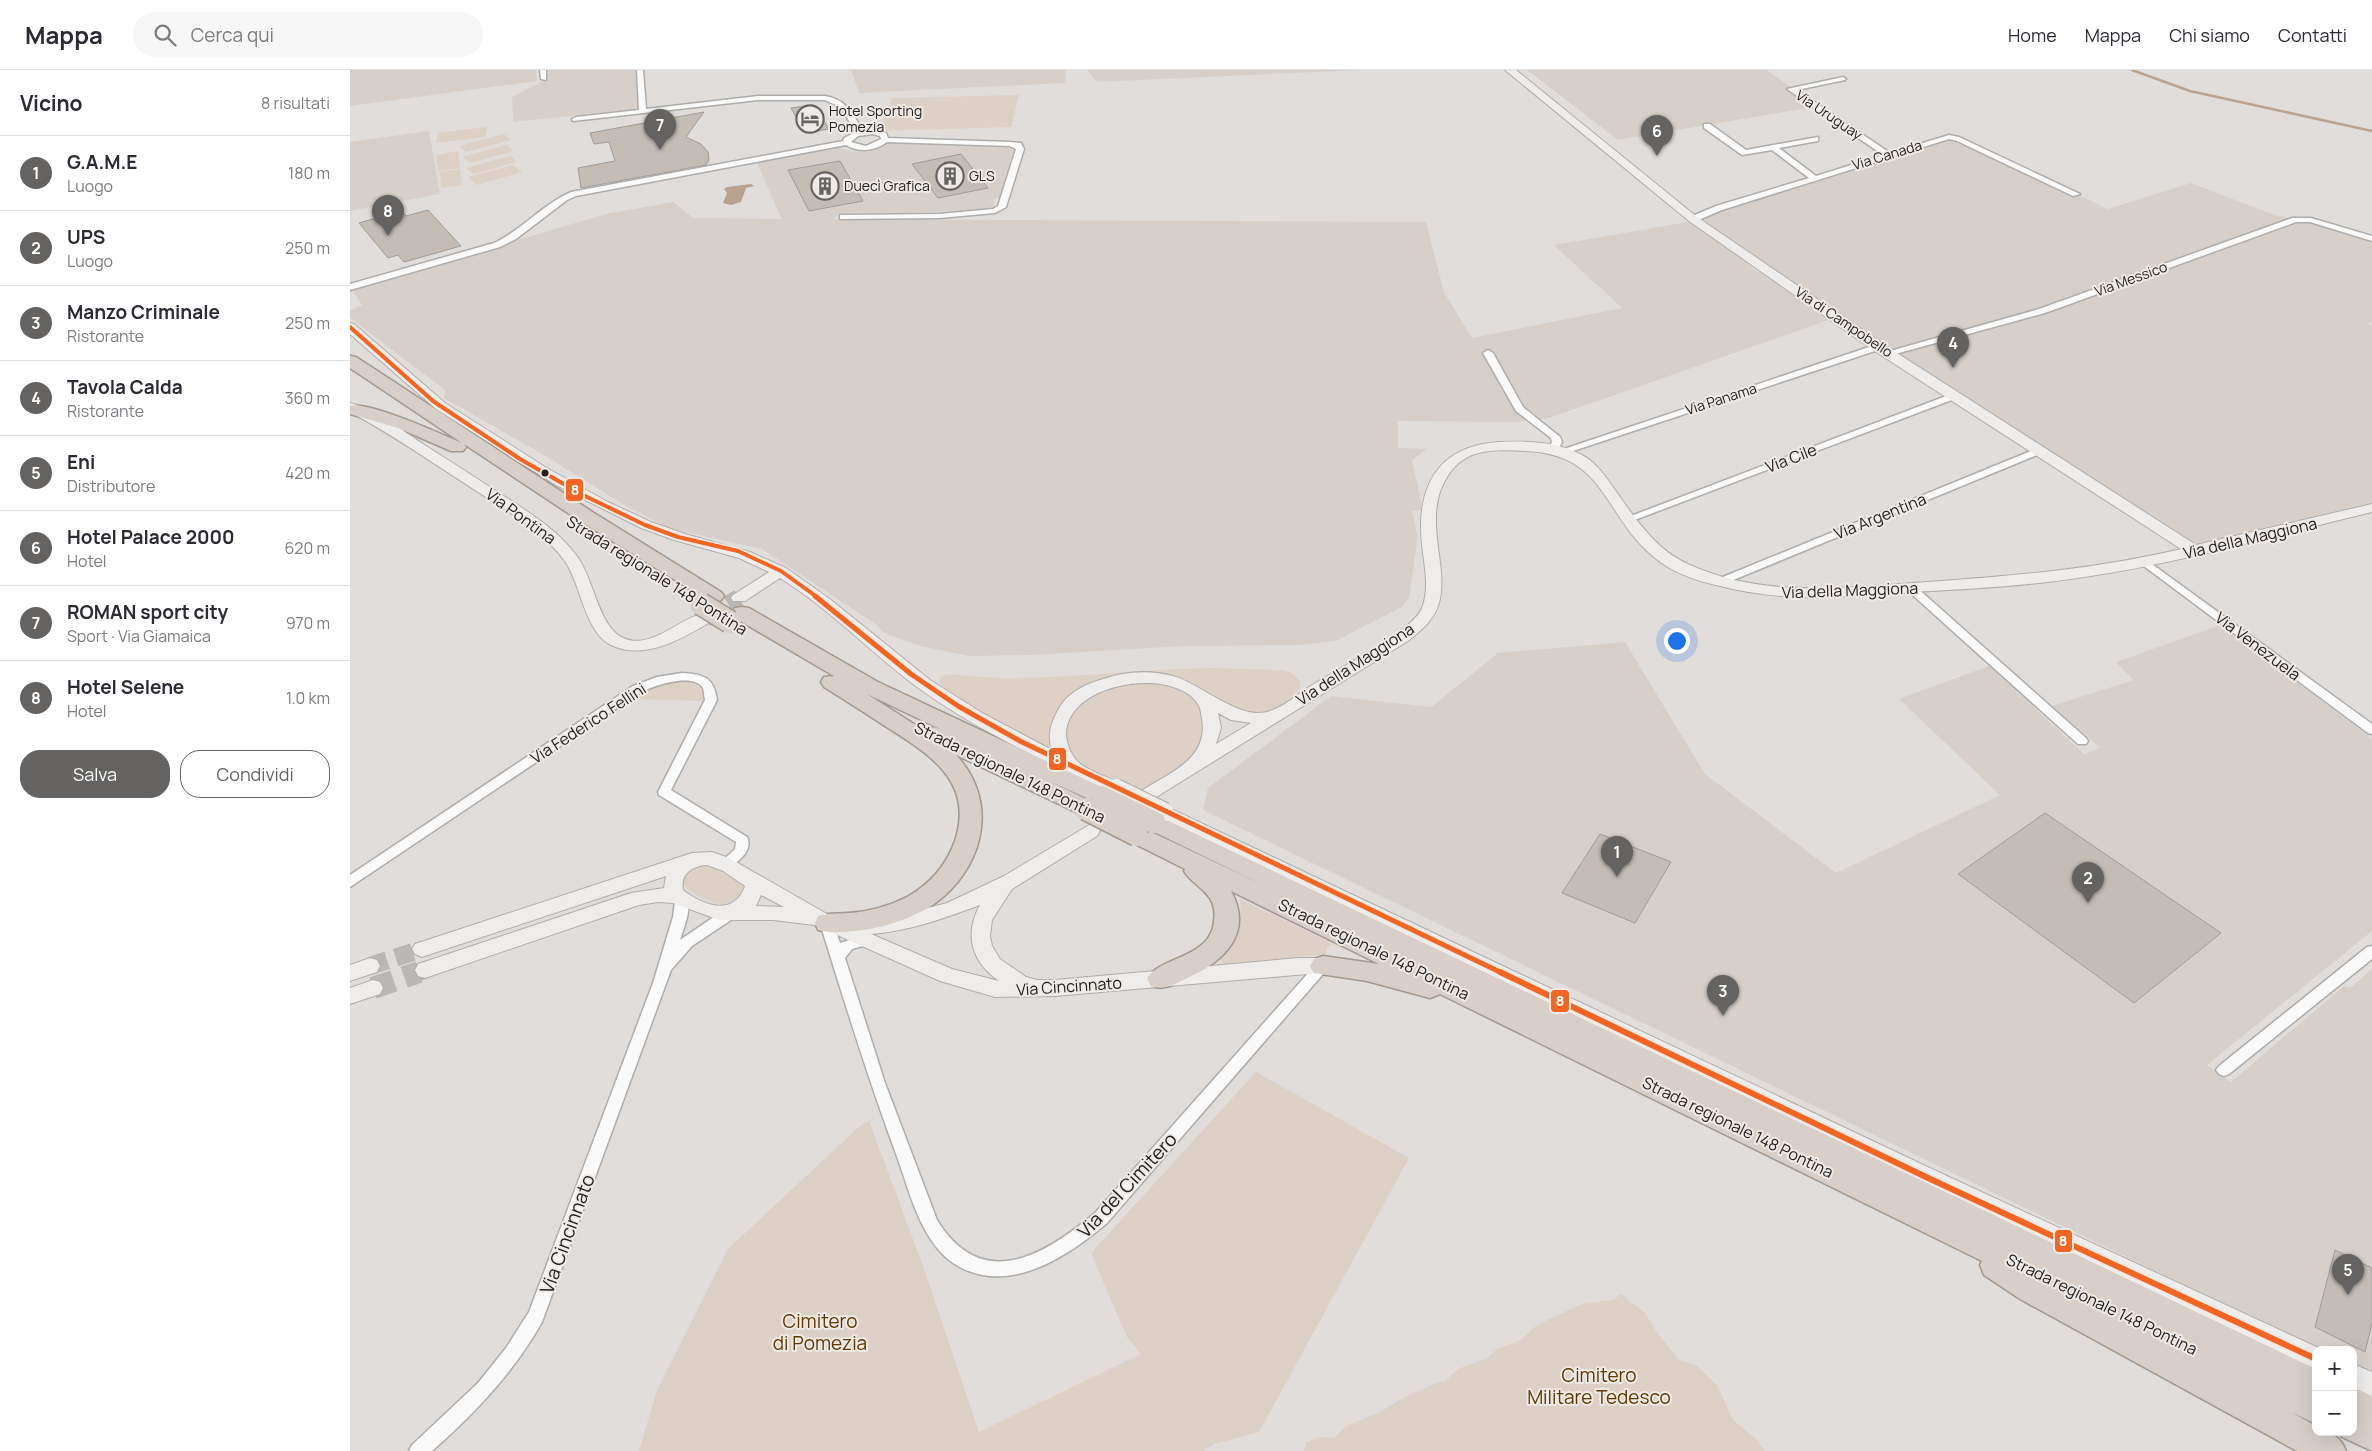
<!DOCTYPE html>
<html lang="it">
<meta charset="utf-8">
<style>
:root{--surface:#fff;--page:#f7f7f7;--text:#2b2b33;--muted:#7c7c81;--line:#e1e1e2;--accent:#656361}
body{margin:0;font-family:Manrope,sans-serif;background:var(--page);color:var(--text)}
.controls{position:absolute;right:15px;bottom:15px;display:grid;overflow:hidden;border-radius:10px;box-shadow:0 5px 20px #0002}
.controls button{width:45px;height:45px;display:grid;place-items:center;padding:0;border:0;border-bottom:1px solid var(--line);background:var(--surface);color:var(--text);font:25px sans-serif}
.you{position:absolute;left:1326px;top:570px;width:18px;height:18px;margin:-12px;border:4px solid #fff;border-radius:50%;background:#1a73e8;box-shadow:0 0 0 8px #1a73e833}
.badge{display:grid;place-items:center;width:32px;height:32px;border-radius:50%;background:var(--accent);color:#fff;font-size:16px;font-weight:700}
.pin{position:absolute;translate:-50% -41px;filter:drop-shadow(0 1px 2px #0008)}
.pin::after{content:'';position:absolute;top:26px;width:18px;height:15px;background:inherit;clip-path:polygon(0 0,100% 0,50% 100%)}
.list{margin:0;padding:0;list-style:none}
h2{display:flex;justify-content:space-between;align-items:center;height:65px;margin:0;padding:0 20px;font-size:21px}
h2 small{font-size:16px;font-weight:400;color:var(--muted)}
.list li{display:grid;grid-template-columns:32px 1fr auto;gap:15px;align-items:center;box-sizing:border-box;height:75px;padding:0 20px;border-top:1px solid var(--line)}
.list b{display:block;font-size:19px;white-space:nowrap}
.list p{margin:0;font-size:16px;white-space:nowrap;color:var(--muted)}
.list em{font-size:16px;font-style:normal;color:var(--muted)}
.actions{display:flex;gap:10px;padding:15px 20px}
.actions a{flex:1;padding:11px 0;border:1px solid var(--accent);border-radius:20px;text-align:center;font-size:18px;color:var(--accent)}
.actions .main{background:var(--accent);color:#fff}
.icon{flex:none;width:28px;height:28px;fill:none;stroke:currentColor;stroke-width:2;stroke-linecap:round;stroke-linejoin:round}
.map{position:relative;flex:none;width:2022px;height:1381px;overflow:hidden}
header{display:flex;align-items:center;gap:30px;box-sizing:border-box;height:70px;padding:0 25px;background:var(--surface);border-bottom:1px solid var(--line)}
header strong{font-size:24px}
nav{display:flex;gap:28px;margin-inline-start:auto;font-size:18px}
.search{width:350px;height:45px;background:var(--page);display:flex;align-items:center;gap:12px;box-sizing:border-box;padding:0 18px;border-radius:28px;color:var(--muted);font-size:19px}
main{display:flex}
aside{flex:1;background:var(--surface)}
.map>svg:first-child{display:block}
.built{fill:#d7d0ca}
.green{fill:#ddd0c4}
.water{fill:#baa38e}
.lines{fill:none;stroke-linecap:round;stroke-linejoin:round}
.stream{stroke:#baa38e;stroke-width:2.5}
.building{fill:#c4bdb6;stroke:#9e9c9a}
.secondary-tunnel-far1{stroke:#bab7b6;stroke-width:18;stroke-dasharray:18 9;stroke-linecap:butt}
.secondary-tunnel{stroke:#bab7b6;stroke-width:22;stroke-dasharray:22 11;stroke-linecap:butt}
.street-casing{stroke:#aeadab;stroke-width:3}
.secondary-casing{stroke:#aeadab;stroke-width:2}
.highway-casing{stroke:#a19990;stroke-width:3}
.street{fill:#fafafa;fill-rule:evenodd}
.secondary{fill:#efedeb;fill-rule:evenodd}
.highway{fill:#d7cfc8;fill-rule:evenodd}
.secondary-bridge-casing{stroke:#aeadab;stroke-width:20;stroke-linecap:butt}
.highway-bridge-casing{stroke:#a19990;stroke-width:25;stroke-linecap:butt}
.secondary-bridge{stroke:#efedeb;stroke-width:18}
.highway-bridge{stroke:#d7cfc8;stroke-width:22}
.bus-1-far2-casing{stroke:#efeae6;stroke-width:7}
.bus-1-far1-casing{stroke:#efeae6;stroke-width:9}
.bus-1-casing{stroke:#efeae6;stroke-width:10}
.bus-1-far2{stroke:#f26522;stroke-width:4}
.bus-1-far1{stroke:#f26522;stroke-width:5}
.bus-1{stroke:#f26522;stroke-width:6}
.bus-dot{fill:#232120;stroke:#efeae6;stroke-width:2}
.labels{text-anchor:middle;stroke-width:4;stroke-linejoin:round;paint-order:stroke}
.far-poi-label{font-size:14px;fill:#232120;stroke:#efeae6;text-anchor:start}
.far-street-label{font-size:14px;fill:#232120;stroke:#efeae6}
.street-label{font-size:16px;fill:#232120;stroke:#efeae6}
.near-street-label{font-size:19px;fill:#232120;stroke:#efeae6}
.near-park-label{font-size:19px;fill:#603700;stroke:#efeae6}
.line-badge{stroke:#efeae6;stroke-width:2}
.badge-label{font-size:14px;text-anchor:middle;font-weight:bold;fill:#fff}
</style>
<header>
<strong>Mappa</strong>
<div class="search"><svg class="icon" aria-label="search" viewBox="0 0 24 24"><circle cx="10" cy="10" r="6"/><path d="M15 15l6 6"/></svg>Cerca qui</div>
<nav><a>Home</a><a>Mappa</a><a>Chi siamo</a><a>Contatti</a></nav>
</header>
<main>
<aside>
<h2>Vicino<small>8 risultati</small></h2>
<ul class="list">
<li><span class="badge">1</span><div><b>G.A.M.E</b><p>Luogo</p></div><em>180 m</em></li>
<li><span class="badge">2</span><div><b>UPS</b><p>Luogo</p></div><em>250 m</em></li>
<li><span class="badge">3</span><div><b>Manzo Criminale</b><p>Ristorante</p></div><em>250 m</em></li>
<li><span class="badge">4</span><div><b>Tavola Calda</b><p>Ristorante</p></div><em>360 m</em></li>
<li><span class="badge">5</span><div><b>Eni</b><p>Distributore</p></div><em>420 m</em></li>
<li><span class="badge">6</span><div><b>Hotel Palace 2000</b><p>Hotel</p></div><em>620 m</em></li>
<li><span class="badge">7</span><div><b>ROMAN sport city</b><p>Sport · Via Giamaica</p></div><em>970 m</em></li>
<li><span class="badge">8</span><div><b>Hotel Selene</b><p>Hotel</p></div><em>1.0 km</em></li>
</ul>
<div class="actions"><a class="main">Salva</a><a>Condividi</a></div>
</aside>
<div class="map">
<svg width="2022" height="1381" viewBox="0 0 2022 1381">
<rect width="100%" height="100%" fill="#e0dddb"/>
<g class="built">
<path d="M0,0H186L187,11L0,36Z"/>
<path d="M199,0H285L288,39L163,52L162,27L197,9Z"/>
<path d="M501,0H716L715,13L509,23Z"/>
<path d="M738,0H1009L746,12Z"/>
<path d="M1177,0H1416L1470,36L1268,70Z"/>
<path d="M79,61L90,124L0,141V72Z"/>
<path d="M1606,68L1758,139L1841,113L1927,146L1968,152L2022,169V252L2017,253L2022,256V438L1844,481L1343,149L1586,70Z"/>
<path d="M541,73L659,77L664,79L650,127L644,129L645,136L640,139L562,143H489L484,149L1076,152L1094,222L1122,268L1272,238L1204,175L1344,151L1405,200L1484,248L1199,348L1165,352L1048,351V378L1077,379L1062,390L1073,440L1062,441L1068,467L1059,528L1052,537L985,571L950,575L834,576L681,585L619,586L570,576L532,562L527,555L412,479L318,458L273,434L189,382L94,328L95,320L0,248V241L12,235L2,219L256,144L323,132L343,148L432,149L407,93L489,78L502,82L520,81Z"/>
<path d="M1871,555L2022,669V861L1857,995L1881,1012L1994,916L2000,918L2022,899V1302L2003,1294V1280H1973L1890,1242L853,740L858,718L981,626L1081,637L1148,583L1275,572L1355,704L1486,803L1650,725L1549,629L1639,596L1734,684L1750,678L1702,636L1784,610L1766,592Z"/>
</g>
<g class="green">
<path d="M669,25L661,57L530,61L542,28Z"/>
<path d="M137,57L135,67L86,73L88,63Z"/>
<path d="M154,64L161,70L116,82L109,76Z"/>
<path d="M156,75L163,81L120,93L113,87Z"/>
<path d="M108,81L110,98L88,101L87,85Z"/>
<path d="M160,86L167,92L124,104L116,98Z"/>
<path d="M163,95L172,102L126,115L118,107Z"/>
<path d="M110,99L112,115L91,118L90,102Z"/>
<path d="M861,598L933,600C944,603 958,613 945,623C937,630 921,644 909,645C884,645 865,625 845,614C810,594 761,598 729,623C704,643 702,648 703,680L701,681L639,647L592,616L589,611L590,607L598,604C685,615 773,599 861,598Z"/>
<path d="M791,610L833,618L852,634L855,672L840,689L789,722L729,694L717,681L714,653L742,622Z"/>
<path d="M321,611C334,611 349,611 354,624L353,631L286,629L298,619Z"/>
<path d="M350,796L365,799L396,815L393,827C388,830 381,835 375,835C363,834 338,823 332,813L334,804Z"/>
<path d="M890,829L983,874L977,878L976,884L876,895L869,889C890,874 892,853 890,829Z"/>
<path d="M906,1002L1059,1088L909,1362L864,1374L853,1381H289L307,1320L378,1179L509,1057L519,1051L574,1199L629,1362L791,1284L777,1267L741,1183Z"/>
<path d="M1271,1224L1296,1244L1305,1260L1329,1290L1347,1296L1367,1315L1383,1350L1406,1369L1415,1381H954L956,1373L969,1367L984,1368L996,1356L1030,1342L1053,1328L1086,1313L1095,1311L1108,1299L1136,1289L1146,1280L1171,1270L1187,1255L1234,1233L1263,1230Z"/>
</g>
<path class="water" d="M401,114L404,116L396,118L391,132L381,135L373,133L377,123L374,119L377,117Z"/>
<g class="lines">
<path class="stream" d="M1782,0L1840,21L2022,61"/>
</g>
<g class="building">
<path d="M464,35L479,59L455,63L441,38Z"/>
<path d="M354,42L336,67L351,74L358,82L359,90L356,95L231,118L228,98L265,91L259,72L244,74L240,63Z"/>
<path d="M611,84L638,118L588,128L562,94Z"/>
<path d="M490,91L513,131L459,141L438,100Z"/>
<path d="M78,140L111,176L54,192L48,185L38,188L9,153L52,141L56,146Z"/>
<path d="M1695,743L1871,863L1784,933L1608,804Z"/>
<path d="M1250,764L1321,792L1285,853L1212,823Z"/>
<path d="M1985,1180L2022,1198V1253L2015,1282L1965,1257Z"/>
</g>
<g class="lines">
<g class="secondary-tunnel-far1">
<path d="M355,548L389,528"/>
<path d="M20,896L72,879"/>
<path d="M66,903L75,900"/>
</g>
<path class="secondary-tunnel" d="M23,918L69,902"/>
<g class="street-casing">
<g id="street">
<path d="M190,0H196V10L191,9Z"/>
<path d="M287,0H293L296,39L408,26H475C496,29 503,44 513,61L523,60L536,63L538,68L660,72L671,73L674,79L656,137L645,143L589,148L490,149V145H493L589,144L643,139L648,136L666,79L660,76L537,72C525,81 509,83 496,75L226,126L217,130L166,169L150,177L0,220V214L144,173C172,160 193,134 221,122L493,71L494,68L506,62L490,37L475,30H408L223,51L222,49L226,47L289,40ZM523,64L530,66L531,69L516,76L501,72L508,66Z"/>
<path d="M1493,7L1496,9L1495,10L1447,20L1540,83L1599,65L1609,67L1730,124L1723,126L1607,71L1599,69L1372,140L1346,151H1340V147L1366,136L1459,108L1422,80L1392,85L1354,58V54H1360L1396,80L1468,67V71L1429,78L1466,106L1533,85L1437,19Z"/>
<path d="M1942,148H1961L2022,166V171L1960,152H1946L1695,243L1538,286L1533,283L1689,239Z"/>
<path d="M1528,274L1531,275V279L1217,383L1213,384L1208,381Z"/>
<path d="M1138,280L1143,283L1173,337L1210,367L1212,372L1207,381H1199L1198,379L1202,372L1201,368L1166,341L1133,283Z"/>
<path d="M1604,323L1607,324V328L1282,451L1278,452L1273,449Z"/>
<path d="M1688,378L1692,379V383L1376,513L1372,514L1366,511L1368,509Z"/>
<path d="M1795,489L2022,654V664L2018,663L1791,494L1790,492L1791,490Z"/>
<path d="M1561,515L1565,516L1736,668L1738,671L1736,674H1728L1557,520L1555,518Z"/>
<path d="M332,603C353,604 364,607 367,630L321,720L397,767C403,780 390,790 381,797H371L369,794L385,779L386,772L309,725L308,722L355,630C354,626 354,621 353,618C343,602 304,616 291,622L0,817V805L283,616L307,607Z"/>
<path d="M331,823L336,824C343,837 334,857 330,870L374,840H384L386,844L384,848L342,876L321,900L192,1252C164,1302 125,1343 82,1381H59L62,1375L128,1313L156,1278L179,1242L303,913L323,847L326,824Z"/>
<path d="M477,848L482,849L490,873L515,865L520,866L522,870L520,874L502,879L495,888L535,1013L587,1150C632,1223 694,1186 745,1143L968,892L973,890L978,892L980,896L757,1153C717,1187 656,1228 603,1193C591,1185 581,1171 574,1158C562,1136 555,1108 546,1084C518,1008 494,931 470,853L472,849Z"/>
<path d="M2022,876V889L1879,1004L1874,1006L1869,1004L1866,1000L1869,996L2017,877Z"/>
</g>
</g>
<g class="secondary-casing">
<g id="secondary">
<path d="M1155,0H1166L1347,147L1533,274L1846,475L2022,434V442C1926,465 1831,493 1734,507C1678,516 1620,519 1563,522C1496,527 1436,533 1370,516C1347,511 1323,503 1305,488C1252,445 1257,384 1175,381C1158,380 1139,379 1122,385C1106,392 1098,403 1091,419C1076,459 1100,502 1088,536C1083,551 1070,561 1058,571L803,729L797,731L791,729L788,725L791,721C819,703 859,689 852,649C851,646 851,641 850,638C831,595 716,610 716,665C717,675 721,685 728,692C739,702 759,707 772,714L775,718L772,722L766,724L760,722C694,691 626,660 567,617C520,582 480,539 430,508L395,531H383L381,528L383,525L419,502L389,488L324,470L291,458L206,415L86,339L0,264V253L4,254L95,333L195,397L258,432L301,452L335,464L400,482L436,498L481,530L580,610L632,643L702,680C697,664 701,654 708,640C716,625 731,616 747,611C771,602 798,599 823,606C852,614 890,652 920,641C935,636 949,623 962,615C992,597 1025,580 1053,559C1060,553 1068,547 1072,538C1080,519 1074,494 1072,475C1066,417 1087,376 1149,372C1176,371 1208,371 1232,385C1249,394 1259,412 1270,427C1289,454 1309,482 1340,495C1415,529 1498,517 1578,512C1663,506 1747,499 1831,479L1523,280L1339,151ZM868,643L881,650L901,653L866,674L871,658Z"/>
<path d="M0,333C24,339 55,362 76,376C100,391 123,406 146,421C175,440 205,457 226,485C243,506 248,554 271,567C303,584 337,539 360,544L362,548L360,552C332,569 294,591 261,575C234,562 231,512 214,490C192,460 158,442 128,422C86,395 45,366 0,342Z"/>
<path d="M815,736L1584,1100L1973,1280H1966V1301L1568,1114L809,747L806,742L809,737Z"/>
<path d="M741,754L747,756L750,761L747,766L662,819L642,850L640,866L642,876L650,889L676,907L687,910H705L949,888H973L980,890L983,896L980,902L705,926L645,927L590,911L465,855L423,850H369L323,833L308,832L289,835L75,908L68,906L65,900L68,894L281,823L314,818L316,806L72,887L65,884L62,879L65,874L342,783L362,782L379,788L484,848L502,856L504,852L543,847L597,833L654,806ZM357,795L373,801L395,816C384,847 354,836 333,820C330,804 342,796 357,795ZM411,825L434,837L406,836ZM630,835C614,864 621,892 649,911L602,899L521,864C560,861 595,848 630,835Z"/>
<path d="M20,888L27,890L30,896L27,902L0,911V895Z"/>
<path d="M23,910L30,912L33,918L30,924L0,934V918Z"/>
<path d="M2003,1294L2022,1302V1327L2003,1319Z"/>
</g>
</g>
<g class="highway-casing">
<g id="highway">
<path d="M0,286L6,287L244,443L371,522L374,526L371,530L364,532L357,530L230,451L114,374L116,377L113,381H101L48,358L0,344V336C19,331 91,364 112,373L0,298Z"/>
<path d="M392,537L399,538L528,612L760,721L764,727L760,733L752,735L697,710L744,733L748,739L744,745L736,747L606,685C647,728 636,790 593,827C572,845 541,856 513,860C498,862 483,864 468,860L465,853L468,846C478,843 488,844 498,843C518,842 539,836 557,827C580,814 596,796 605,771C625,711 578,683 535,656C515,643 495,630 474,617L471,612L474,607L484,606L385,548L382,543L385,538ZM517,624L590,659L584,657L575,661Z"/>
<path d="M804,744L1966,1299V1354L1941,1342L1966,1356V1362C1982,1362 1990,1366 1996,1381H1947L1670,1229L1634,1205L1630,1195L1632,1191L1090,924L1080,928L1017,911L964,903L960,896L964,889L973,886L1029,894L881,821C904,863 874,892 837,908C825,914 814,921 801,916L797,909C809,886 861,889 864,851C865,845 865,839 862,832C856,819 841,813 834,801L835,799L779,771L775,765L779,759L787,756L795,759L915,816L796,758L792,752L796,746Z"/>
<path d="M2003,1317L2022,1326V1381L1992,1367L1989,1362H2003Z"/>
</g>
</g>
<use href="#street" class="street"/>
<use href="#secondary" class="secondary"/>
<use href="#highway" class="highway"/>
<g class="secondary-bridge-casing">
<path id="secondary-bridge" d="M766,718L815,742"/>
</g>
<g class="highway-bridge-casing">
<g id="highway-bridge">
<path d="M351,534L380,552"/>
<path d="M752,727L804,752"/>
<path d="M736,739L787,765"/>
</g>
</g>
<use href="#secondary-bridge" class="secondary-bridge"/>
<use href="#highway-bridge" class="highway-bridge"/>
<g class="bus-1-far2-casing">
<path id="bus-1-far2" d="M0,257L83,331L170,389L233,425L295,455L328,467L388,481L431,501L467,527"/>
</g>
<g class="bus-1-far1-casing">
<path id="bus-1-far1" d="M465,526L561,604L608,636L670,671L1152,903"/>
</g>
<g class="bus-1-casing">
<path id="bus-1" d="M1150,902L1576,1107L1966,1289"/>
</g>
<use href="#bus-1-far2" class="bus-1-far2"/>
<use href="#bus-1-far1" class="bus-1-far1"/>
<use href="#bus-1" class="bus-1"/>
</g>
<defs>
<g id="hotel-ring" transform="scale(1.4375)"><circle r="9.5" fill="#efeae6" stroke="#656361" stroke-width="1.5"/><path d="M-6-4.5h1.5V1H6V5H4.5V3h-9V5H-6ZM-4 0a1.8 1.8 0 1 1 3.6 0ZM.5 0V-2.5h3Q6-2.5 6 0Z" fill="#656361"/></g>
<g id="building-ring" transform="scale(1.4375)"><circle r="9.5" fill="#efeae6" stroke="#656361" stroke-width="1.5"/><path d="M-4-6H4V6H1V3H-1V6H-4ZM-2.5-4.3h1.7v1.8h-1.7ZM.8-4.3h1.7v1.8H.8ZM-2.5-1h1.7V.8h-1.7ZM.8-1h1.7V.8H.8Z" fill="#656361"/></g>
</defs>
<g fill-rule="evenodd">
<use href="#hotel-ring" x="460" y="49"/>
<use href="#building-ring" x="600" y="106"/>
<use href="#building-ring" x="475" y="116"/>
</g>
<circle class="bus-dot" cx="195" cy="403" r="4.5"/>
<g class="labels">
<g class="far-poi-label">
<text x="479" y="46">Hotel Sporting<tspan x="479" dy="16">Pomezia</tspan></text>
<text x="619" y="111">GLS</text>
<text x="494" y="121">Duecì Grafica</text>
</g>
<g class="far-street-label">
<text transform="translate(1479 45) rotate(34)" y="5">Via Uruguay</text>
<text transform="translate(1537 85) rotate(-17)" y="5">Via Canada</text>
<text transform="translate(1781 209) rotate(-20)" y="5">Via Messico</text>
<text transform="translate(1494 252) rotate(34)" y="5">Via di Campobello</text>
<text transform="translate(1371 329) rotate(-18)" y="5">Via Panama</text>
</g>
<g class="street-label">
<text transform="translate(1441 388) rotate(-21)" y="6">Via Cile</text>
<text transform="translate(171 446) rotate(36)" y="6">Via Pontina</text>
<text transform="translate(1530 446) rotate(-22)" y="6">Via Argentina</text>
<text transform="translate(1900 468) rotate(-13)" y="6">Via della Maggiona</text>
<text transform="translate(307 505) rotate(32)" y="6">Strada regionale 148 Pontina</text>
<text transform="translate(1500 520) rotate(-2)" y="6">Via della Maggiona</text>
<text transform="translate(1908 576) rotate(37)" y="6">Via Venezuela</text>
<text transform="translate(1005 594) rotate(-33)" y="6">Via della Maggiona</text>
<text transform="translate(238 653) rotate(-33)" y="6">Via Federico Fellini</text>
<text transform="translate(660 702) rotate(26)" y="6">Strada regionale 148 Pontina</text>
<text transform="translate(1024 879) rotate(26)" y="6">Strada regionale 148 Pontina</text>
<text transform="translate(719 916) rotate(-4)" y="6">Via Cincinnato</text>
<text transform="translate(1388 1057) rotate(26)" y="6">Strada regionale 148 Pontina</text>
<text transform="translate(1752 1234) rotate(26)" y="6">Strada regionale 148 Pontina</text>
</g>
<g class="near-street-label">
<text transform="translate(777 1115) rotate(-47)" y="7">Via del Cimitero</text>
<text transform="translate(217 1164) rotate(-70)" y="7">Via Cincinnato</text>
</g>
<g class="near-park-label">
<text x="470" y="1258">Cimitero<tspan x="470" dy="22">di Pomezia</tspan></text>
<text x="1249" y="1312">Cimitero<tspan x="1249" dy="22">Militare Tedesco</tspan></text>
</g>
</g>
<g class="line-badge">
<rect x="215" y="408" width="19" height="24" rx="5" fill="#f26522"/>
<rect x="698" y="677" width="19" height="24" rx="5" fill="#f26522"/>
<rect x="1200" y="919" width="20" height="24" rx="5" fill="#f26522"/>
<rect x="1704" y="1159" width="19" height="24" rx="5" fill="#f26522"/>
</g>
<g class="badge-label">
<text x="225" y="425">8</text>
<text x="707" y="694">8</text>
<text x="1210" y="936">8</text>
<text x="1713" y="1176">8</text>
</g>
</svg>
<div class="controls">
<button>+</button>
<button>−</button>
</div>
<div class="you"></div>
<div class="pin badge" style="left:1267px;top:807px">1</div>
<div class="pin badge" style="left:1738px;top:833px">2</div>
<div class="pin badge" style="left:1373px;top:946px">3</div>
<div class="pin badge" style="left:1603px;top:298px">4</div>
<div class="pin badge" style="left:1998px;top:1225px">5</div>
<div class="pin badge" style="left:1307px;top:86px">6</div>
<div class="pin badge" style="left:310px;top:80px">7</div>
<div class="pin badge" style="left:38px;top:166px">8</div>
</div>
</main>
